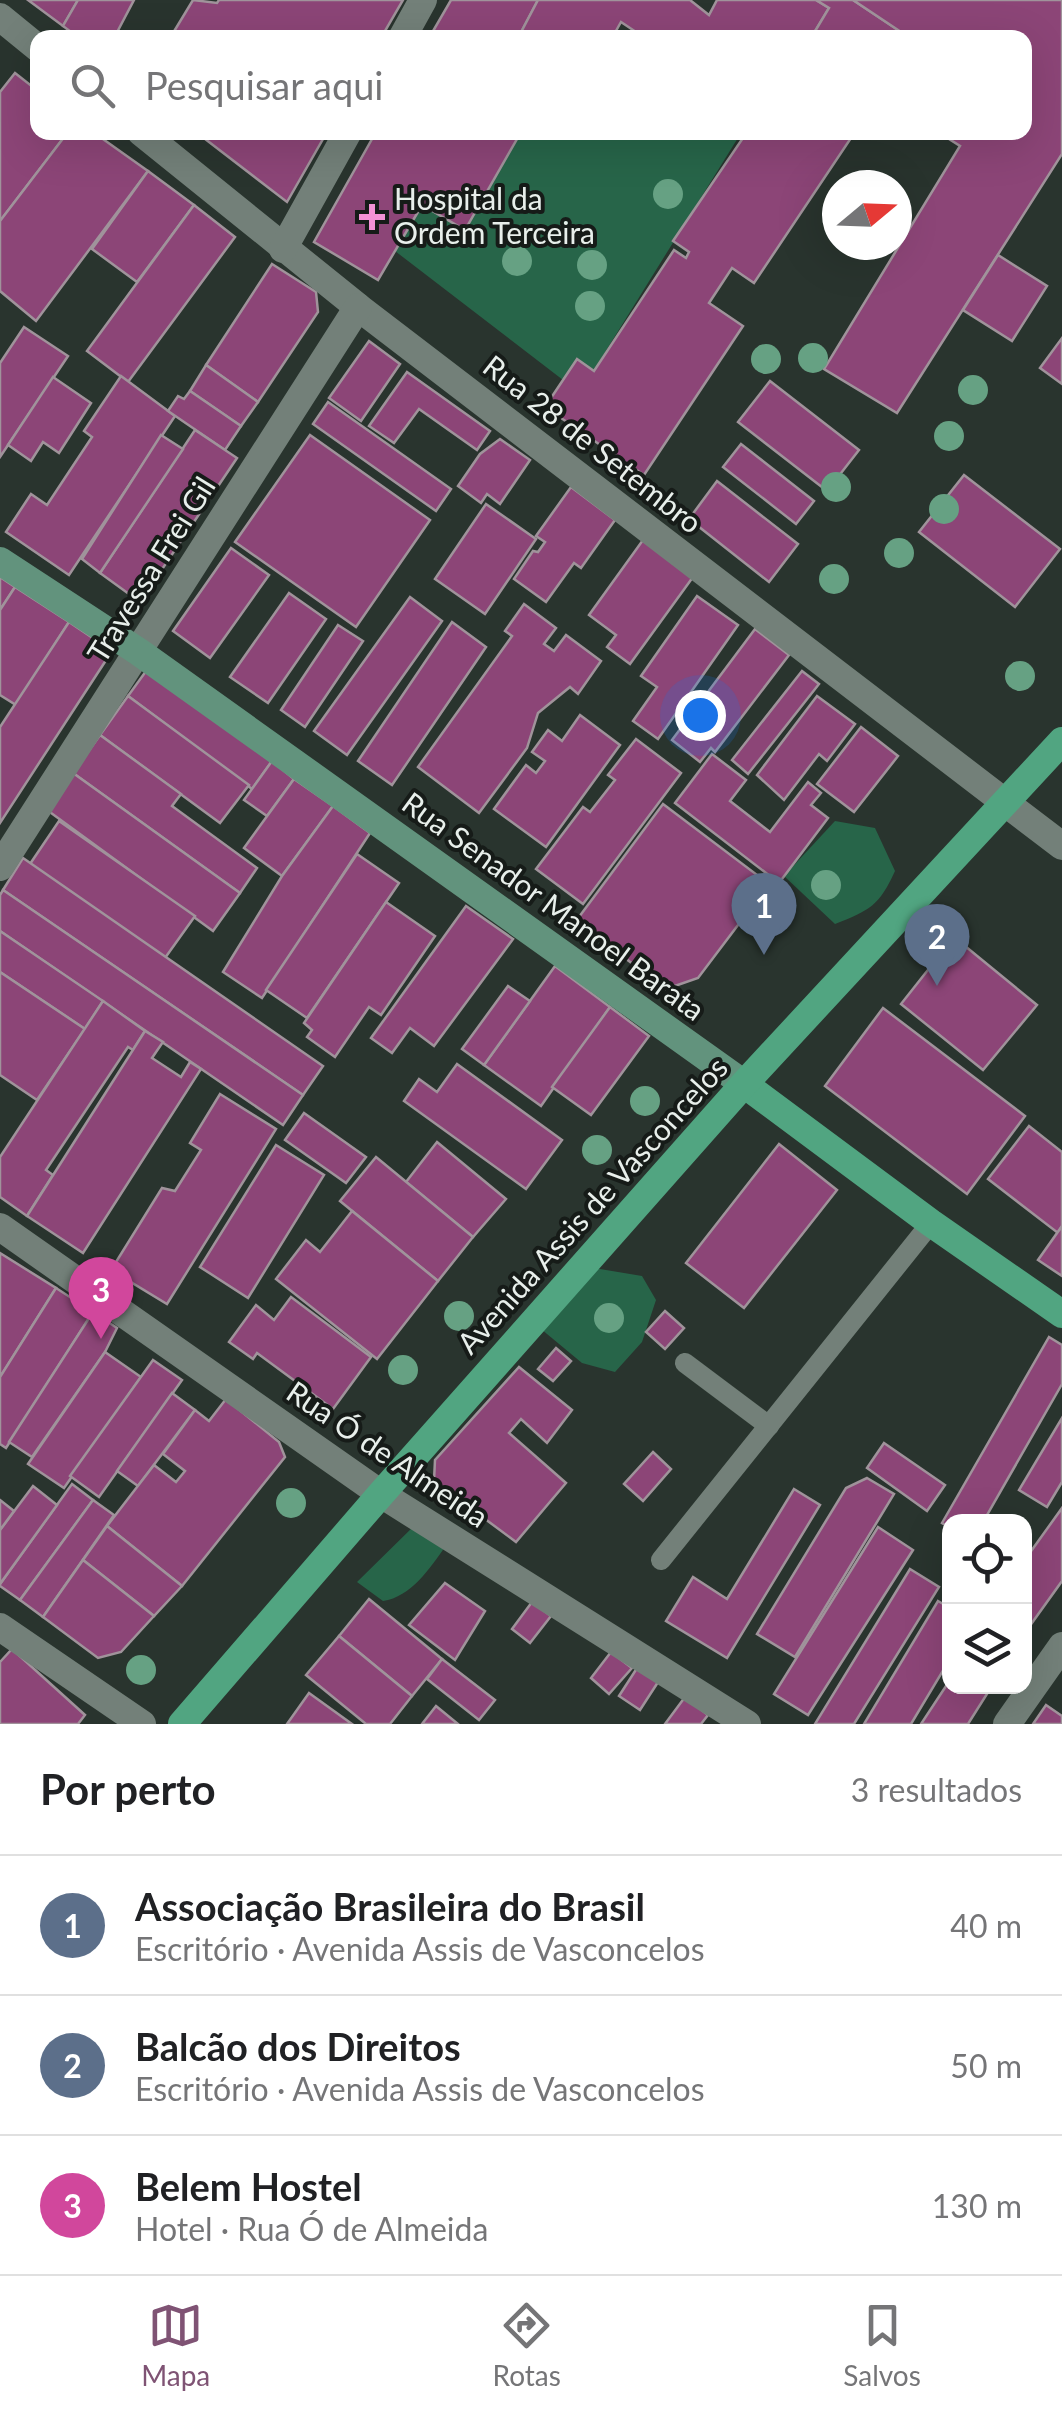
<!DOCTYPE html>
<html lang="pt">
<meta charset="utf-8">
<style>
:root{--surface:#fff;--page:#f6f6f6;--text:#202124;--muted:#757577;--line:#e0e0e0;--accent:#7f5374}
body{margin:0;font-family:Lato,sans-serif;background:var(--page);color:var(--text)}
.controls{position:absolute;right:30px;bottom:30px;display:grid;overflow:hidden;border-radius:20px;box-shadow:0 10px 40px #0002}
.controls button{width:90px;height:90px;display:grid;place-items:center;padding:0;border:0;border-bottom:2px solid var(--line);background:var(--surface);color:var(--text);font:50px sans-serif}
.compass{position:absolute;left:822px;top:170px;width:90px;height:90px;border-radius:50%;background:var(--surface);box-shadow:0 10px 40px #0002;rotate:71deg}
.you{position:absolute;left:700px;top:715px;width:35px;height:35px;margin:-25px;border:8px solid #fff;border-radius:50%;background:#1a73e8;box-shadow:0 0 0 15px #1a73e833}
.badge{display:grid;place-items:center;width:65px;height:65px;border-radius:50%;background:var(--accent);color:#fff;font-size:32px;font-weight:700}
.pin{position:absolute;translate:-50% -82px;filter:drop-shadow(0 2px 5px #0008)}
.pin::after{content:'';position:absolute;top:52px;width:35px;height:30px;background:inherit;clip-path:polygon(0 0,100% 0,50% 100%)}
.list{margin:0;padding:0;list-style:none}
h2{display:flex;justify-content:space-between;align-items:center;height:130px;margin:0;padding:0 40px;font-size:42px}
h2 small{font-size:32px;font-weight:400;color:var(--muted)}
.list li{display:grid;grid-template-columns:65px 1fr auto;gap:30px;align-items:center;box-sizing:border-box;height:140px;padding:0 40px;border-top:2px solid var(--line)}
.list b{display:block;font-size:38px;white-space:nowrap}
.list p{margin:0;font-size:32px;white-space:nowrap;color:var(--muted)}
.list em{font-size:32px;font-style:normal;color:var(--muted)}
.icon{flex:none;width:55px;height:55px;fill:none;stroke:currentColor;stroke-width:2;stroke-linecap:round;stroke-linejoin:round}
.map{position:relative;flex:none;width:1062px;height:1724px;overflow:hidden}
.search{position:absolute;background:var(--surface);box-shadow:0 10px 40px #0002;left:30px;right:30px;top:30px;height:110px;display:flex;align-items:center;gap:25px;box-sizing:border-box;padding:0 35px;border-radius:20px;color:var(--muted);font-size:38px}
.sheet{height:550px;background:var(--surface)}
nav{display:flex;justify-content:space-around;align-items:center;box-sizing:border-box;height:140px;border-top:2px solid var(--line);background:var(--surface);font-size:28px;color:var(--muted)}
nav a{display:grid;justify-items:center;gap:5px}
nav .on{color:var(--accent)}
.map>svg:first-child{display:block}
.green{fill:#276549}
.building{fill:#8c4577;stroke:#a0939b;stroke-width:2.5}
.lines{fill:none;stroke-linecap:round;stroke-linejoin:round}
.service{stroke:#738079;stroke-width:20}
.minor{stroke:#738079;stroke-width:28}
.secondary{stroke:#62937d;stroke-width:28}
.primary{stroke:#51a581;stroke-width:28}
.tree{fill:#66a183}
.poi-dot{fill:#f391d5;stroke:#161b18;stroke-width:4}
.labels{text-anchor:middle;stroke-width:8;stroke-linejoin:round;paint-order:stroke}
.poi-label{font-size:30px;fill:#e8efeb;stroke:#161b18;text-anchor:start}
.street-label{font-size:30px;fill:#e8efeb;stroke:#161b18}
</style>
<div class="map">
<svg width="1062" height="1724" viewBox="0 0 1062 1724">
<rect width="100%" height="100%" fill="#29342e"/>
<g class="green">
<path d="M521,133H741L594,370L577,359L563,380L395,251L422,205L465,229Z"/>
<path d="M835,821L875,828L895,871C879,906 870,910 835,924L784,876Z"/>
<path d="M594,1268L642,1276L656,1300L642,1342L615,1372L582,1363L541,1329Z"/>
<path d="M416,1524L445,1547C430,1568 411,1597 383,1601L357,1582Z"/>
</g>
<g class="building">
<path d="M28,0H78L63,26Z"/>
<path d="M78,0H134L114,38H79L63,26Z"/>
<path d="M193,0L217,3L219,0H403L381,38H170Z"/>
<path d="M451,0H538L518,38H429Z"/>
<path d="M538,0H690L709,15L717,0H816L829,8L811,38H645L621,22L612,38H518Z"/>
<path d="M816,0H853L910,38H811L829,8Z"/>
<path d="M853,0H1062V154L897,413L824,369L960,146L938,132H1024V38H910Z"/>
<path d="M15,73L38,91V132H68L0,221V92Z"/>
<path d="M68,132H93L148,171L36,321L0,291V221Z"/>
<path d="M196,132H327L287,202Z"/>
<path d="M376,132H521L465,230L422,205L378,280L314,242Z"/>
<path d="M747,132H855L754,283L732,268L709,303L743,326L644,475L545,407L577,359L594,371L674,250L686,258L689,252L673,241Z"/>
<path d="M148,171L194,205L137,282L92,249Z"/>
<path d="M194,205L235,237L128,382L87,351Z"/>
<path d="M998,255L1047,286L1012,341L963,310Z"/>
<path d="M272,264L316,292L318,312L258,402L206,365Z"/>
<path d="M24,327L68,356L0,457V363Z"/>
<path d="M1062,338V384L1040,368Z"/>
<path d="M369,341L400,364L361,421L329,398Z"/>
<path d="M206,365L258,402L241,426L190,391Z"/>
<path d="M407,372L490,431L477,450L419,409L394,443L369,426Z"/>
<path d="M121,376L175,416L69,575L6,532L31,494L47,505L92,437L84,431Z"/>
<path d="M53,377L91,403L59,453L43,442L31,461L8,445Z"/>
<path d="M770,381L859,450L827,491L738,422Z"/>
<path d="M190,391L241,426L225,450L168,411L178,396L184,399Z"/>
<path d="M328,402L451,489L436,511L313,424Z"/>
<path d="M195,430L237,458L140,602L100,573Z"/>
<path d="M161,435L183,449L100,573L82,559Z"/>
<path d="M310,435L430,520L356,627L235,542Z"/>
<path d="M500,439L530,460L500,504L487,494L481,503L458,486L480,454Z"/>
<path d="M741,444L814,501L796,524L723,467Z"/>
<path d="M964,475L1060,549L1015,607L919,532Z"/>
<path d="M717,481L798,544L769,582L689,519Z"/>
<path d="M571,487L615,520L581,568L574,563L546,602L514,579L533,551L538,552L545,542L536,536Z"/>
<path d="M486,504L536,539L485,614L435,579Z"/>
<path d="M643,540L693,577L630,664L607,647L616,635L589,615Z"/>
<path d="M231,548L269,575L210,658L173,631Z"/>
<path d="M0,577L15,587L0,610Z"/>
<path d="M15,587L69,622L16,705L0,695V610Z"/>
<path d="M289,593L326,619L268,703L230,677Z"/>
<path d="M697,596L738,625L658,739L633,721L657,687L641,676Z"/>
<path d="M410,597L442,621L347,755L314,731Z"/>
<path d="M524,604L556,628L544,644L554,651L566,635L601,661L578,694L570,687L538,713L527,748L479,813L418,767L512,636L505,631Z"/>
<path d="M69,622L112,651L0,823V727Z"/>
<path d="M452,622L486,647L392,785L358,761Z"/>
<path d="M338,625L363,641L305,727L281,710Z"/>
<path d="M755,629L789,655L715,752L711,748L700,762L672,740Z"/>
<path d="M149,667L272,761L252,789L128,696Z"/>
<path d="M802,671L819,684L748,774L732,760Z"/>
<path d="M128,696L249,785L220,823L100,735Z"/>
<path d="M817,696L855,724L827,761L819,754L784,800L757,775Z"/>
<path d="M580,715L620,745L546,847L494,809L526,765L536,773L545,761L532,752L548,730L562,741Z"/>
<path d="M861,727L898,756L854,812L817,784Z"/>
<path d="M100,735L181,794L172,806L257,868L240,893L73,773Z"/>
<path d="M636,739L681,773L583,904L536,869L583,807L590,812L615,780L608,775Z"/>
<path d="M712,754L746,780L730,801L770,832L808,782L821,793L811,805L828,818L779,883L675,803Z"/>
<path d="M272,761L294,779L267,816L244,800Z"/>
<path d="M73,773L240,893L213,931L47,810Z"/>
<path d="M294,779L333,806L282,876L244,848Z"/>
<path d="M663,804L769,884L698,978L666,989L576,921Z"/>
<path d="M333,806L370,833L262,998L223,972L282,876Z"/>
<path d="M59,821L195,916L165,958L30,864Z"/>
<path d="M357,854L399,883L307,1018L266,990Z"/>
<path d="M23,858L323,1066L303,1095L3,890Z"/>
<path d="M3,890L303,1095L283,1125L0,931V895Z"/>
<path d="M386,902L435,936L381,1015L369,1007L335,1057L307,1037L312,1030L304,1023Z"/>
<path d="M466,906L513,939L434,1046L410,1028L392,1053L371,1038Z"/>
<path d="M0,931L103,1001L85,1029L0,972Z"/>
<path d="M954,937L1037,1005L983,1070L901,1004Z"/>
<path d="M555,966L610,1007L541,1106L484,1065Z"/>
<path d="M0,972L85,1029L37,1100L0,1075Z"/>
<path d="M508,986L530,1001L484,1065L462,1049Z"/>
<path d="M103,1001L145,1031L133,1050L128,1047L46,1170L53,1175L27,1216L0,1197V1157Z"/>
<path d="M610,1007L649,1036L591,1115L552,1087Z"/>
<path d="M883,1008L1025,1116L967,1194L825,1086Z"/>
<path d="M145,1031L163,1042L152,1058L181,1077L190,1062L201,1069L83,1253L27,1216Z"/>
<path d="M457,1064L562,1140L526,1189L404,1101L419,1079L437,1092Z"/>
<path d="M220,1094L276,1129L167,1304L111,1270L162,1188L175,1191L201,1150L190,1143Z"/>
<path d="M304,1113L366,1157L346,1183L285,1140Z"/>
<path d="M1029,1126L1062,1152V1226L1058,1233L988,1179Z"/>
<path d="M437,1142L506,1199L473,1237L406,1182Z"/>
<path d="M779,1144L837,1190L744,1308L686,1263Z"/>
<path d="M276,1145L324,1175L248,1298L200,1267Z"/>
<path d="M376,1157L473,1237L438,1281L340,1201Z"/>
<path d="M352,1211L438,1281L377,1359L276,1279L306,1240L320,1252Z"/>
<path d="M1062,1226V1276L1038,1260Z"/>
<path d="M0,1253L56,1288L0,1377Z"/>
<path d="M56,1288L93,1312L6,1448L0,1444V1377Z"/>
<path d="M291,1297L371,1357L333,1409L257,1353L253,1359L229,1342L256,1305L274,1320Z"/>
<path d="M665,1311L684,1328L665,1349L646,1332Z"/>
<path d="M93,1312L117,1328L105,1352L32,1457L9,1442Z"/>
<path d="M1049,1337L1062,1345V1384L983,1522H950V1528L942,1523Z"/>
<path d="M556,1348L571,1361L553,1381L538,1369Z"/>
<path d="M105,1352L141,1377L64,1488L28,1464Z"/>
<path d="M153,1360L182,1380L99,1497L70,1476Z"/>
<path d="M519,1367L572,1410L547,1443L521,1419L509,1433L566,1483L516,1542L434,1481L435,1460Z"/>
<path d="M172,1393L195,1410L138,1486L117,1471Z"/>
<path d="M226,1399L279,1442L285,1457L182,1586L107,1526L154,1465L176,1482L185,1471L163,1454L195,1410L209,1421Z"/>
<path d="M1062,1418V1482L1047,1507L1019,1490Z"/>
<path d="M884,1443L945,1485L927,1511L867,1468Z"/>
<path d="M653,1452L671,1469L643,1501L624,1484Z"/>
<path d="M867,1478L894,1494L795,1657L757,1634L846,1488Z"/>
<path d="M72,1484L93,1500L20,1600L0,1586V1584Z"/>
<path d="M33,1486L57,1505L0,1584V1530Z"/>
<path d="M794,1489L820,1505L727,1658L666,1621L693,1577L727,1599Z"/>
<path d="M0,1500L14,1511L0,1530Z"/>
<path d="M93,1500L114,1515L43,1617L20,1600Z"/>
<path d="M1062,1508V1581L1024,1634V1561Z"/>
<path d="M107,1526L182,1586L154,1616L83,1560Z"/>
<path d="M878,1527L913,1550L808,1715L774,1694Z"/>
<path d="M83,1560L154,1616L121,1652L98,1658L43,1617Z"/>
<path d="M910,1569L939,1587L854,1724H815Z"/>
<path d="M445,1583L485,1611L455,1660L409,1625Z"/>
<path d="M369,1599L442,1659L412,1696L339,1636Z"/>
<path d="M938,1601L950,1608V1659L911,1724H864Z"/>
<path d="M532,1602L551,1616L530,1643L512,1629Z"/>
<path d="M339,1636L412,1696L390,1724H366L306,1675Z"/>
<path d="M12,1649L85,1715L78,1724H0V1662Z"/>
<path d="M611,1652L632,1668L609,1694L591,1678Z"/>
<path d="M442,1659L495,1700L479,1720L427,1679Z"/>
<path d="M639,1665L660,1679L640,1710L619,1696Z"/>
<path d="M950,1680V1686H992L968,1724H921Z"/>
<path d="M309,1693L352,1724H287Z"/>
<path d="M685,1697L708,1715L701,1724H665Z"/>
<path d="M1046,1705L1062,1716V1724H1033Z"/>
<path d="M436,1706L458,1724H422Z"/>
</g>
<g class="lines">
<g class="service">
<path d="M685,1363L769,1426"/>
<path d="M661,1560L931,1223"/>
</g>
<g class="minor">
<path d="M0,17L38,48"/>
<path d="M402,38L423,0"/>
<path d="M141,132L358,307L1062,846"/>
<path d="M283,249L348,132"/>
<path d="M0,867L358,307"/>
<path d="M0,1227L381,1494L747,1724"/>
<path d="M0,1627L142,1724"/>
<path d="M1007,1724L1062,1646"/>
</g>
<path class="secondary" d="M0,561L139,652L744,1084"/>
<g class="primary">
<path d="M744,1084L931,1223L1062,1314"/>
<path d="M182,1724L381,1494L744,1084L1062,741"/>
</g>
</g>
<g class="tree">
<circle cx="668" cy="194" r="15"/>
<circle cx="517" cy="261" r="15"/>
<circle cx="592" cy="265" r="15"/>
<circle cx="590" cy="306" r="15"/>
<circle cx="813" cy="358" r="15"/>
<circle cx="766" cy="359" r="15"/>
<circle cx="973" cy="390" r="15"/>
<circle cx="949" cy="436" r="15"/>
<circle cx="836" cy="487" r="15"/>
<circle cx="944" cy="509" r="15"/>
<circle cx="899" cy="553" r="15"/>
<circle cx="834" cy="579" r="15"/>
<circle cx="1020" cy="676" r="15"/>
<circle cx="826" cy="885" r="15"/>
<circle cx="645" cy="1101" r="15"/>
<circle cx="597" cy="1150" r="15"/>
<circle cx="459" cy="1316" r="15"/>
<circle cx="609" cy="1318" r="15"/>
<circle cx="403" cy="1370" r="15"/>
<circle cx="291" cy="1503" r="15"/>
<circle cx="141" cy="1670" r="15"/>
</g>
<path class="poi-dot" d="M367 202h10v10h10v10h-10v10h-10v-10h-10v-10h10z"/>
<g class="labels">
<g class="poi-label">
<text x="394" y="210">Hospital da<tspan x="394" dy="34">Ordem Terceira</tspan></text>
</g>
<g class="street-label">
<text transform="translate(592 445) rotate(38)" y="10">Rua 28 de Setembro</text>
<text transform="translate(152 570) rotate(-58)" y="10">Travessa Frei Gil</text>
<text transform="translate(553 907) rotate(36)" y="10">Rua Senador Manoel Barata</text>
<text transform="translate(593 1206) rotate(-48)" y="10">Avenida Assis de Vasconcelos</text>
<text transform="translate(387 1455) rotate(34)" y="10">Rua Ó de Almeida</text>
</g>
</g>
</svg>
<div class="controls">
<button><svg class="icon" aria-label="locate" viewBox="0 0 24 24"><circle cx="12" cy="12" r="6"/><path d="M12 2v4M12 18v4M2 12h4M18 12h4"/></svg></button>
<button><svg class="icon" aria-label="layers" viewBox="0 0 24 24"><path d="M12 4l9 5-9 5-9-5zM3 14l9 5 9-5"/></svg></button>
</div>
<svg class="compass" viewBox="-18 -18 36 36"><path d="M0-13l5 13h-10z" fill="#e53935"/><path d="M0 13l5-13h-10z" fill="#757577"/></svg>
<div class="you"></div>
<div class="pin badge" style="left:764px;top:955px;background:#5c6f8a">1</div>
<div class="pin badge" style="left:937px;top:986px;background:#5c6f8a">2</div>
<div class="pin badge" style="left:101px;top:1339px;background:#d1479c">3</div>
<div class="search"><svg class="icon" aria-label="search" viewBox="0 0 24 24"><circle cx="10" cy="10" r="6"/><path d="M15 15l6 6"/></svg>Pesquisar aqui</div>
</div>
<section class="sheet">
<h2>Por perto<small>3 resultados</small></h2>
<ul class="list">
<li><span class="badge" style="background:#5c6f8a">1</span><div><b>Associação Brasileira do Brasil</b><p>Escritório · Avenida Assis de Vasconcelos</p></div><em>40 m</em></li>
<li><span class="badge" style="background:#5c6f8a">2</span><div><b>Balcão dos Direitos</b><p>Escritório · Avenida Assis de Vasconcelos</p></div><em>50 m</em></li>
<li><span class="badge" style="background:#d1479c">3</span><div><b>Belem Hostel</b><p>Hotel · Rua Ó de Almeida</p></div><em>130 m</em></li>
</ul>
</section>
<nav>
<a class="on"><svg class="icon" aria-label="map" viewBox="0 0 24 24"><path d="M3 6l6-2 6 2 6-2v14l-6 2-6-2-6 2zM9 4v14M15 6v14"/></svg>Mapa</a>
<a><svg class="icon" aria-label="directions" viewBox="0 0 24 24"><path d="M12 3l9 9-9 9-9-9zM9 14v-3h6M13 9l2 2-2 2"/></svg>Rotas</a>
<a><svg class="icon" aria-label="saved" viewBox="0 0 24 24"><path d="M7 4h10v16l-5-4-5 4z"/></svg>Salvos</a>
</nav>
